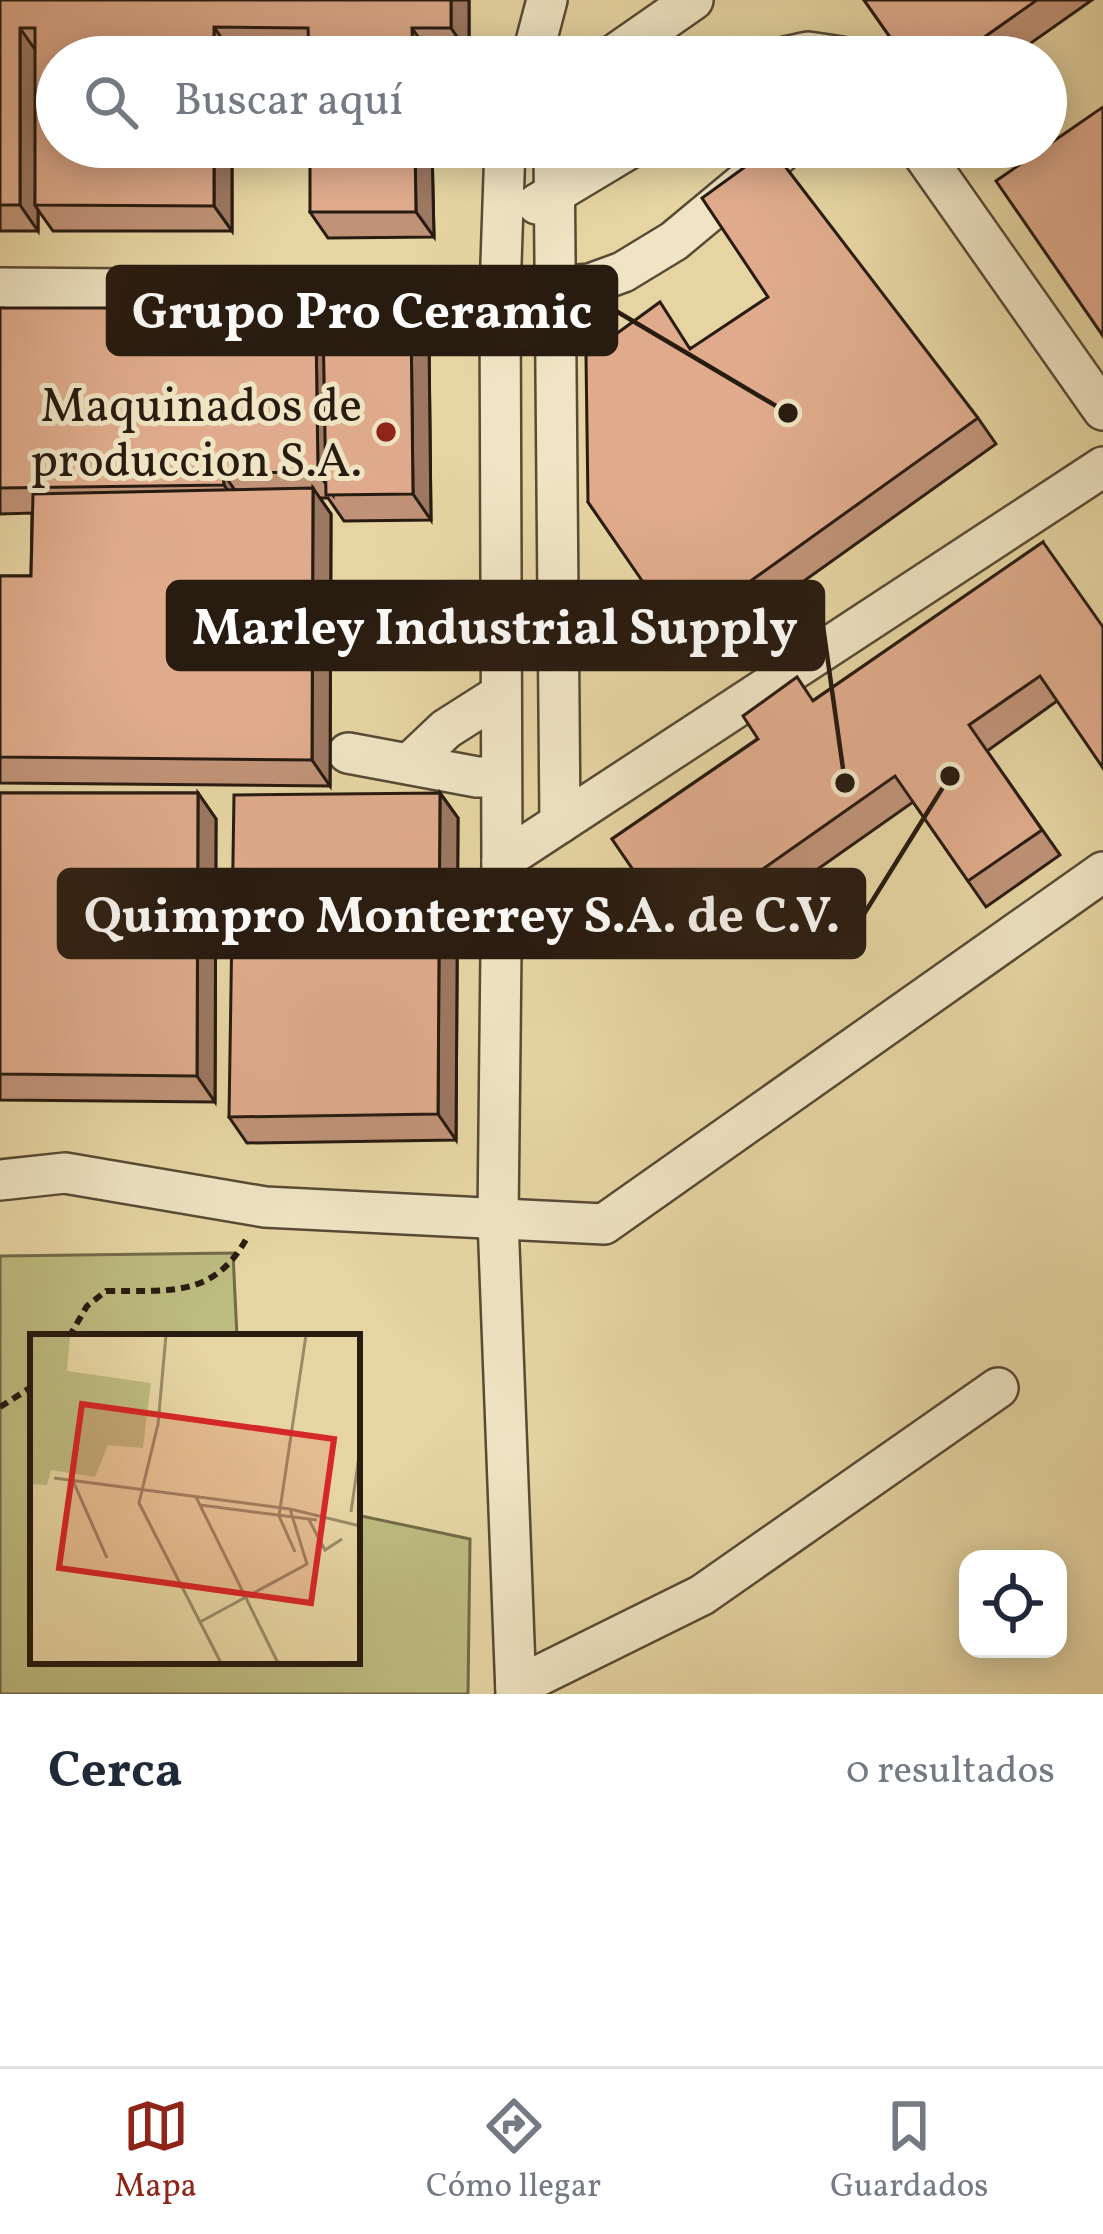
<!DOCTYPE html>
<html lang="es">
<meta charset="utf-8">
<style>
:root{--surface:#fff;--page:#f6f6f7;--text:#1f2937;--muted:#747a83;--line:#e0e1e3;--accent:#8f2418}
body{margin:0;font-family:Vollkorn,serif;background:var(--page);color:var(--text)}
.controls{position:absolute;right:36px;bottom:36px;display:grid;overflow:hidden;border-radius:24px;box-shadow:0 6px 30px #0003}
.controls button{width:108px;height:108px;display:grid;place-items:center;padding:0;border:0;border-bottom:3px solid var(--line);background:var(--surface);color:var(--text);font:60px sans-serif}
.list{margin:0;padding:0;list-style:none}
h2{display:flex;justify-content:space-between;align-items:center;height:156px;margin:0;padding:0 48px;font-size:51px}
h2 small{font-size:39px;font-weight:400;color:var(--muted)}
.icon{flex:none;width:66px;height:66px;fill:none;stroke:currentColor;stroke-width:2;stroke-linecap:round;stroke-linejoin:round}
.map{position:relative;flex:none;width:1103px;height:1694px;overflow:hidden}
.search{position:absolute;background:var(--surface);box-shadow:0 6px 30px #0003;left:36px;right:36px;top:36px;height:132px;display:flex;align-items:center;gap:30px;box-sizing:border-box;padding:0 42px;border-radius:66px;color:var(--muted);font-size:45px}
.sheet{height:372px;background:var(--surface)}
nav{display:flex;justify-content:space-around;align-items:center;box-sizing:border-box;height:168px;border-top:3px solid var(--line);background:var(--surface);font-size:33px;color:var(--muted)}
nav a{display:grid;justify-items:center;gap:6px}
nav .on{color:var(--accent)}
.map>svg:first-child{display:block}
.green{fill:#bdbb80;stroke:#726b48;stroke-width:3}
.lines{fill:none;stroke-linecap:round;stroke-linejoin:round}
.minor-casing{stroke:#584a35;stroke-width:44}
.path{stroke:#281b10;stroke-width:6;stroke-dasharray:9 6;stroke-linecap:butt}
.minor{stroke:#efe4c3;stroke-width:39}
.wall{fill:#c09378;stroke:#281b10;stroke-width:3}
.shaded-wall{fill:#9c7862;stroke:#281b10;stroke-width:3}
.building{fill:#dfab8c;stroke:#281b10;stroke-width:3}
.poi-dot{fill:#8f2418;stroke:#efe4c3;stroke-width:4.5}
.labels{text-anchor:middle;stroke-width:10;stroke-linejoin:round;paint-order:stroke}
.poi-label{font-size:48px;fill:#281b10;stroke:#efe4c3;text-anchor:end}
.inset-road{fill:none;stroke:#9a8b68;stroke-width:3}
.view{fill:#d62828;fill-opacity:0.15;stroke:#d62828;stroke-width:6}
.inset-edge{fill:none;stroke:#281b10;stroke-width:6}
.leader{fill:none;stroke:#281b10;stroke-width:4.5}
.callout-dot{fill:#281b10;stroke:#efe4c3;stroke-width:4.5}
.callout{fill:#281b10;stroke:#281b10;stroke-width:4.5}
.callout-label{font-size:51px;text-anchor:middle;font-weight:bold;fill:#fff}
</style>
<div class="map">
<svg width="1103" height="1694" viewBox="0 0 1103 1694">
<rect width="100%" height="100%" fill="#e6d5a3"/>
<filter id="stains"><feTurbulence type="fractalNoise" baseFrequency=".00167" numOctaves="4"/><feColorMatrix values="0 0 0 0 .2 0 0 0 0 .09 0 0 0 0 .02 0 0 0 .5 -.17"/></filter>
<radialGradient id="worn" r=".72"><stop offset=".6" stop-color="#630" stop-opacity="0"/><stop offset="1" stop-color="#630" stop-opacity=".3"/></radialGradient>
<path class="green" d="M233,1253L237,1337H33V1661H357V1515L470,1539L468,1694H0V1256Z"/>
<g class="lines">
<g class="minor-casing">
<g id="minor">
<path d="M532,57L547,0"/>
<path d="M611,57L693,0"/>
<path d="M785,57L808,52L842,57"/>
<path d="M505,147L500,292L502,861L498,1219L516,1694"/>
<path d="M554,147L560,823"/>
<path d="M918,147L1103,410"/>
<path d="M537,204L632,147"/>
<path d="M0,288L500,292L590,284L623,272L674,241L781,152"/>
<path d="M357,612L501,605"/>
<path d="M348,753L477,777H501"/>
<path d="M409,764L446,729L501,694"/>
<path d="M502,861L1103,467"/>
<path d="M0,1180L65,1173L265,1207L604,1224L1103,872"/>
<path d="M516,1687L702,1595L998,1388"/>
</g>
</g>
<g class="path">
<path d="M69,1337L87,1306L106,1291C170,1290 214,1299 248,1236"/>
<path d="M0,1407L33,1386"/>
</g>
<use href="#minor" class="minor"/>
</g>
<g class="wall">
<path d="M0,0H469V54L232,53L57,147H232V231H53L38,210V231H0Z"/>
<path d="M864,0H1092L1011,57H904Z"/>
<path d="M432,147L434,237L328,238L310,212Z"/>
<path d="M0,308L130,317L222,315L232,330H316L323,340L429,343L431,520L344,521L328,498H320L331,514L330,786L0,783V576H31L32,513L0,514Z"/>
<path d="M691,348L978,418L996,444L696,658L588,502Z"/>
<path d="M1043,542L1057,701L987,751L1060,855L986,907L913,802L693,957L612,839Z"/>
<path d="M0,793H198L216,819L215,1102L0,1100Z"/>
<path d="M440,793L458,818L456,1140L247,1143L229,1117Z"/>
</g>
<g class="shaded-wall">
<path d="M451,0H469V54L451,28Z"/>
<path d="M214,27L232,53V57H214Z"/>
<path d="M20,28L38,54L35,205L38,210V231L20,205Z"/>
<path d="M412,28L430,54V57H413Z"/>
<path d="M214,147H232V231L214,206Z"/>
<path d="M415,147H432L434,237L416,212Z"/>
<path d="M222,315L240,341L222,330Z"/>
<path d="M411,317L429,343L431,520L413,494Z"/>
<path d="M316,330L334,355L333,495L318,472Z"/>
<path d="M223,473L241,499L242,511L224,485Z"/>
<path d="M313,488L331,514L330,786L312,760Z"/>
<path d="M198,793L216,819L215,1102L197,1076Z"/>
<path d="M440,793L458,818L456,1140L438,1114Z"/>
</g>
<g class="building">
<path d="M0,0H451V28H412L413,57H309L308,28L214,27V57H57V147H214V206L35,205V28H20V205H0Z"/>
<path d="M864,0H1037L956,57H904Z"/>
<path d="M1103,107V336L996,181Z"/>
<path d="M310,147H415L416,212H310Z"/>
<path d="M771,148L978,418L678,633L588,502L586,356L660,302L690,349L768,297L702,198Z"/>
<path d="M0,308H123L124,317L222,315V330H316L318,472L223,473L224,485L0,488Z"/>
<path d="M411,317L413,494L326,495L323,318Z"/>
<path d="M313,488L312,760L0,757V576H31L33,494Z"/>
<path d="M1043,542L1103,627V768L1040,676L969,725L1042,830L968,881L895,776L675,931L612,839L758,739L743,716L797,677L813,701Z"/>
<path d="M0,793H198L197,1076L0,1074Z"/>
<path d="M440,793L438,1114L229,1117L234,795Z"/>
</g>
<circle class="poi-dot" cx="386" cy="432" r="12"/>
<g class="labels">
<g class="poi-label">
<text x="362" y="421">Maquinados de<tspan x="362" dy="55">produccion S.A.</tspan></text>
</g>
</g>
<g transform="translate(30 1334)">
<rect width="330" height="330" fill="#e6d5a3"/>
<path d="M0,1H40L37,37L121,49L113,114L78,111L65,143L21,136L17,151L0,150Z" fill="#bdbb80"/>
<path class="inset-road" d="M136,1L128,90L109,169L191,329M24,144L260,175L330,192M43,147L77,224M166,163L248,329M170,171L287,186M321,178L330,115M279,186L295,216L312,205M265,218L249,182L276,1M170,288L277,230L260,175"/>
<path class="view" d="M52,70L304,105L281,269L29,234Z"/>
<rect width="330" height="330" class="inset-edge"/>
</g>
<path class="leader" d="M788 413L616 311M845 783L823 626M950 776L864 914"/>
<g class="callout-dot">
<circle cx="788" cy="413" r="12"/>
<circle cx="845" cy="783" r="12"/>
<circle cx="950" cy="776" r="12"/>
</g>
<g class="callout">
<rect x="108" y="267" width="508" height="87" rx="12"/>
<rect x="168" y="582" width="655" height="87" rx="12"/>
<rect x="59" y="870" width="805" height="87" rx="12"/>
</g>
<g class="callout-label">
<text x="362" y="328">Grupo Pro Ceramic</text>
<text x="495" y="644">Marley Industrial Supply</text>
<text x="462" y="932">Quimpro Monterrey S.A. de C.V.</text>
</g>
<rect width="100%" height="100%" filter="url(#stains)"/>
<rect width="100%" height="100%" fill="url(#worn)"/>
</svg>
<div class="controls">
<button><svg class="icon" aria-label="locate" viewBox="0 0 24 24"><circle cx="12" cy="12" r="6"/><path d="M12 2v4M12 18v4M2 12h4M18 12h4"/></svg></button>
</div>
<div class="search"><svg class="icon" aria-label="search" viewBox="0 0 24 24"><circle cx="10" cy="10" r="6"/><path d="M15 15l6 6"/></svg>Buscar aquí</div>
</div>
<section class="sheet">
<h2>Cerca<small>0 resultados</small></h2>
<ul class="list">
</ul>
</section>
<nav>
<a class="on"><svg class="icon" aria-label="map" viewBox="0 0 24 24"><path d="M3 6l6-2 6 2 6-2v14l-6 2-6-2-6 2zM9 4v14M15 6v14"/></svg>Mapa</a>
<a><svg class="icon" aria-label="directions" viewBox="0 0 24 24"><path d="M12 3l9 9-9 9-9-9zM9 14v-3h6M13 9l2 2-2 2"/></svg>Cómo llegar</a>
<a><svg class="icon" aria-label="saved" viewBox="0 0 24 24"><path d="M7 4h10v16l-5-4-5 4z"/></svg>Guardados</a>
</nav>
